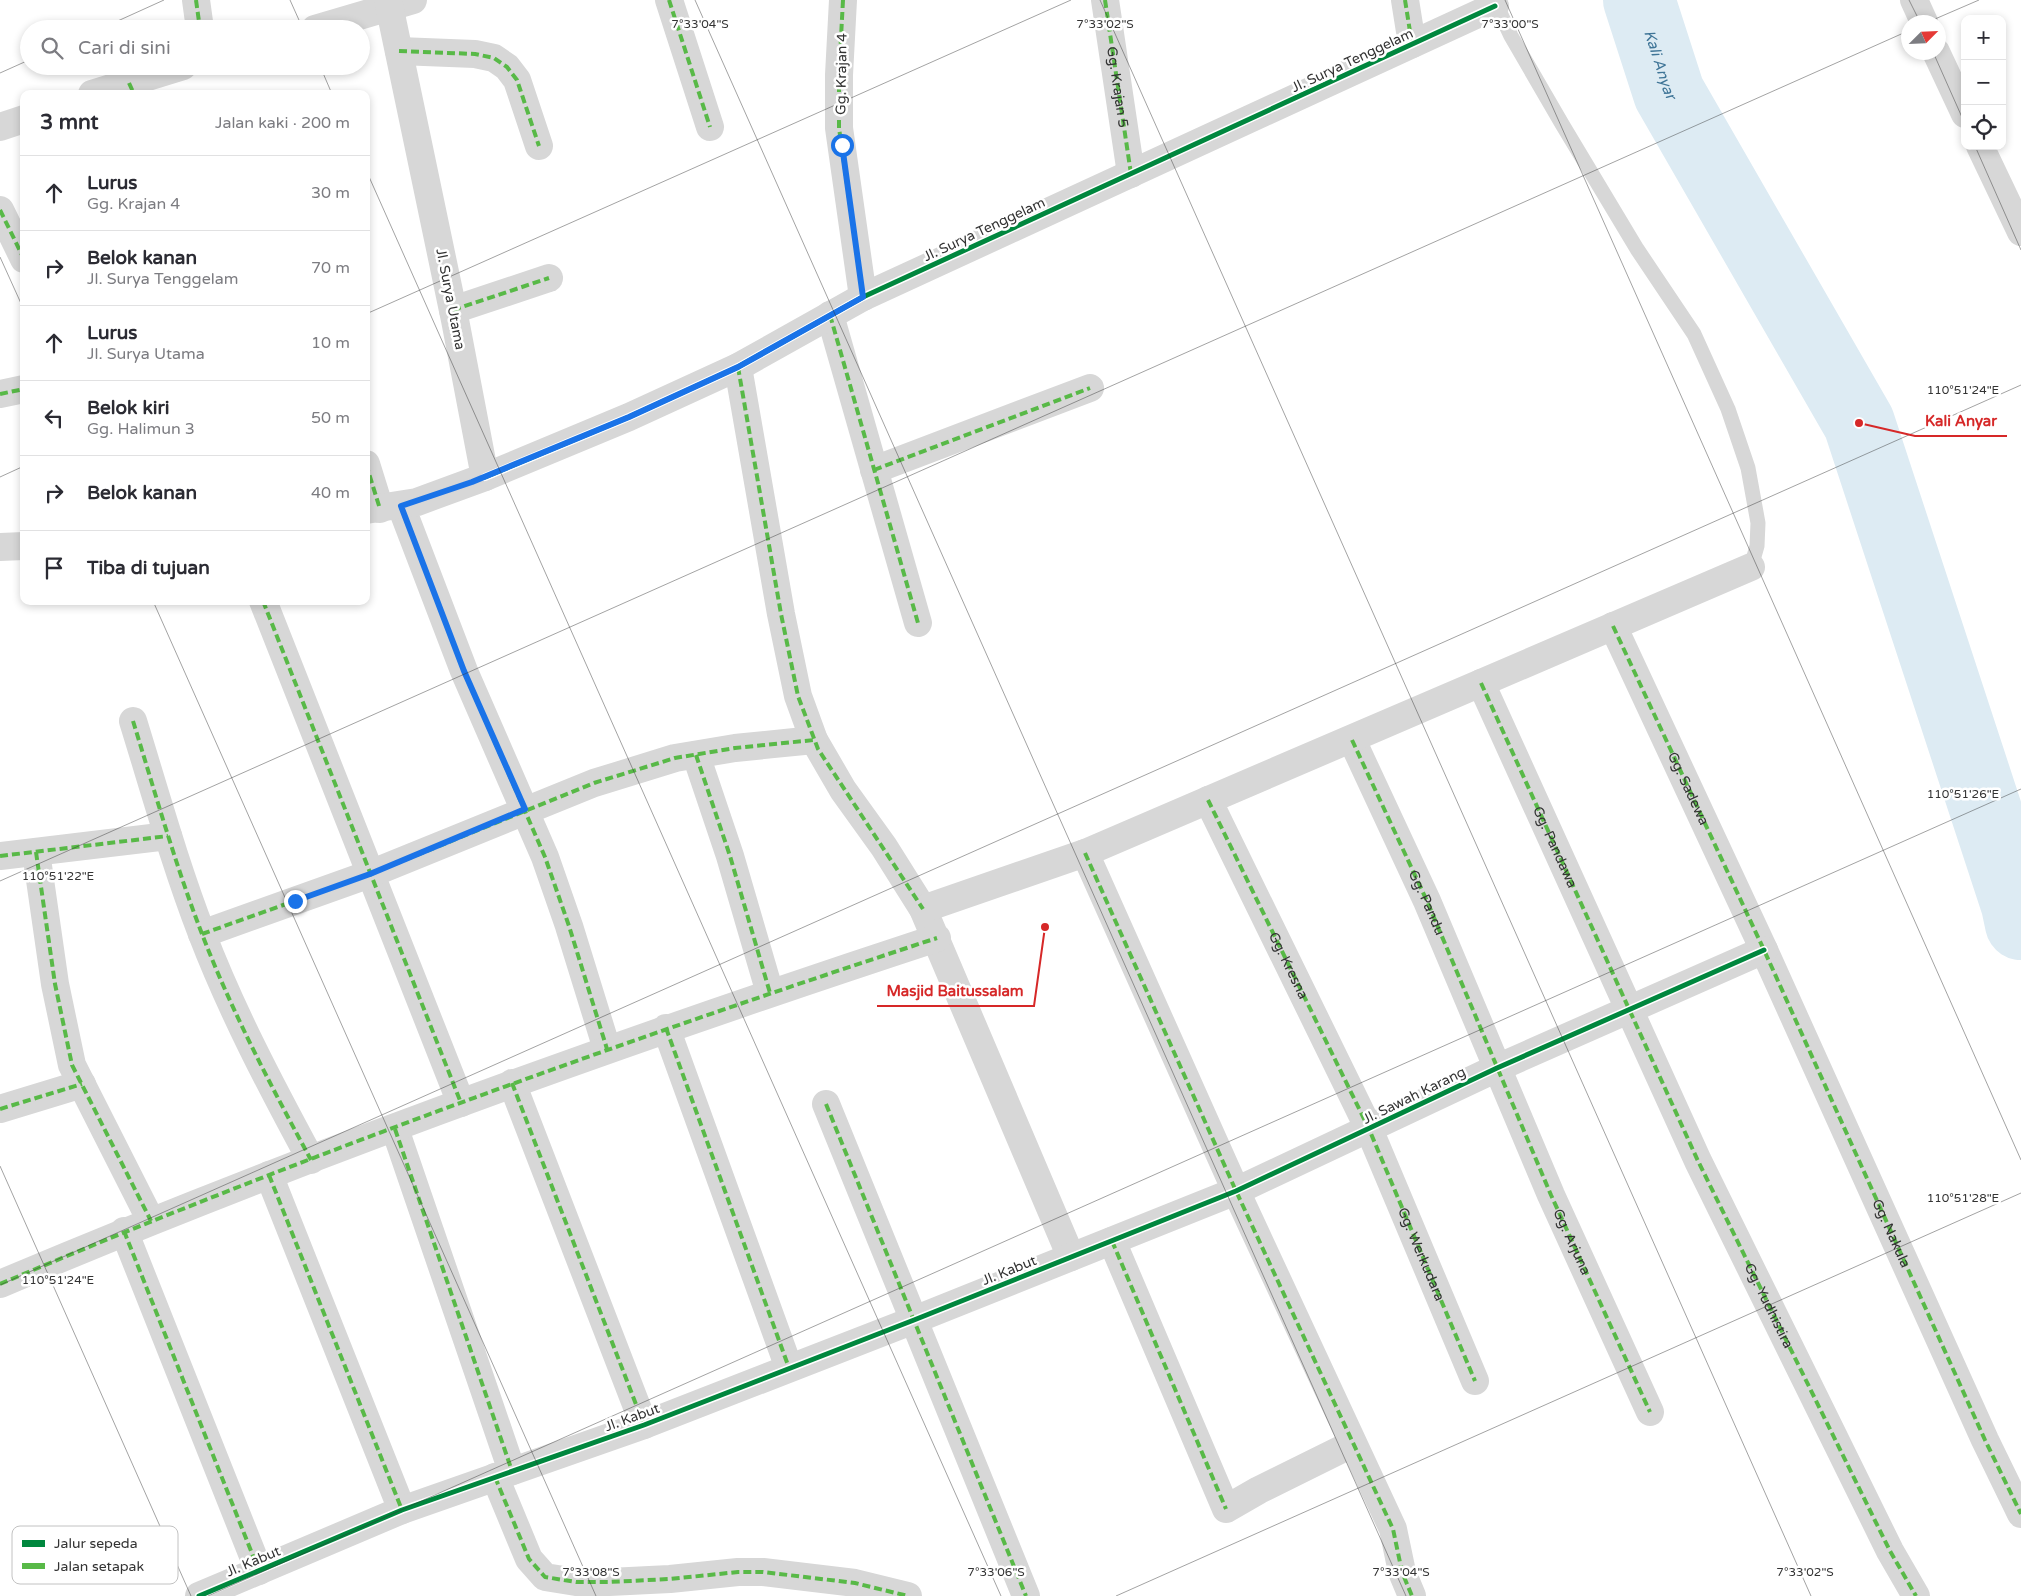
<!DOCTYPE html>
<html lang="id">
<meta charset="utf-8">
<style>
:root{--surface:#fff;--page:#f7f7f7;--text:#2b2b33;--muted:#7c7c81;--line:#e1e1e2}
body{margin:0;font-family:"Varela Round",sans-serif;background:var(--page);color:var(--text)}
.controls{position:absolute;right:15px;top:15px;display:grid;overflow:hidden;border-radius:10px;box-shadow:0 2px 8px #0003}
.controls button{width:45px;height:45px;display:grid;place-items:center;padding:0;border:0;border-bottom:1px solid var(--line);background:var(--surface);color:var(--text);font:25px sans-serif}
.compass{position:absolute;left:1901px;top:15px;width:45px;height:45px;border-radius:50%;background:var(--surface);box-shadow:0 2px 8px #0003;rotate:66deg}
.stop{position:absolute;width:15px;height:15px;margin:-11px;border:4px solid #1a73e8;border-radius:50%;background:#fff}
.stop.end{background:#1a73e8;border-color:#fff;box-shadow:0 1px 5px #0008}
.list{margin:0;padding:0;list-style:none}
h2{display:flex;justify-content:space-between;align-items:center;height:65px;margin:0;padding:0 20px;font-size:21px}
h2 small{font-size:16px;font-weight:400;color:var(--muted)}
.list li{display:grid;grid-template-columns:32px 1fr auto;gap:15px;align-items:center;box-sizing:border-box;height:75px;padding:0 20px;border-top:1px solid var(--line)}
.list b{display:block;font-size:19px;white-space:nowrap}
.list p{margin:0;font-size:16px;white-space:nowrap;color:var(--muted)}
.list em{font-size:16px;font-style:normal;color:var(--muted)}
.icon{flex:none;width:28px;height:28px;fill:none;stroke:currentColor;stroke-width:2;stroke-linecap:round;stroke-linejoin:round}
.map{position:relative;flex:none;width:2021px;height:1596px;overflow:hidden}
.search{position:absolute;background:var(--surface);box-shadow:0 2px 8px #0003;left:20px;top:20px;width:350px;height:55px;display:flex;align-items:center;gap:12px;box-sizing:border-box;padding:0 18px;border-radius:28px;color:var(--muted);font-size:19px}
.panel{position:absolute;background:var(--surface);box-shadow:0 2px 8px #0003;left:20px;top:90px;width:350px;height:515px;border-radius:10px}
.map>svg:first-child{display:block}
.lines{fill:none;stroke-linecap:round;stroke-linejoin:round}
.river{stroke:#ddebf3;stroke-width:72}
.service{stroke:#d7d7d7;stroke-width:15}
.minor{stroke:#d7d7d7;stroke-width:28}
.tertiary{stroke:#d7d7d7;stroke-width:28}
.quiet{stroke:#58b947;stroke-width:4;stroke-dasharray:8 4;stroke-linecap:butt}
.cycleway-casing{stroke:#fff;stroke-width:8}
.cycleway{stroke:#00873e;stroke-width:5}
.route{stroke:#1a73e8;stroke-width:6}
.ticks{fill:none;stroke:#333;stroke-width:1;stroke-opacity:0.45}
.labels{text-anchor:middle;stroke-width:5;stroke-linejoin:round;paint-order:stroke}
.street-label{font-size:14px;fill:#333;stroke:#fff}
.water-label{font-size:15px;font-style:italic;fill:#3f7597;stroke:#fff}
.key{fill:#fff;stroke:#c2c2c2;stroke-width:1}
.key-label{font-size:14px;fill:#333}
.ticks-label{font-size:12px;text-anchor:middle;fill:#333;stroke:#fff;stroke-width:5;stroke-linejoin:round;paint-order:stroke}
.leader{fill:none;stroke:#d62828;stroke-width:2}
.callout-dot{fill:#d62828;stroke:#fff;stroke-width:2}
.callout-label{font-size:15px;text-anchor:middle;font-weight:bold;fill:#d62828;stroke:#fff;stroke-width:5;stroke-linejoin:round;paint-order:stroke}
</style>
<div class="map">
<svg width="2021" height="1596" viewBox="0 0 2021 1596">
<rect width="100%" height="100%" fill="#fff"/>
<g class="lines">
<path class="river" id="s1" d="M1639,0L1669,93L1859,423L2017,905L2021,924"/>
<path class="service" d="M1494,0L1511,36L1562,124L1637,249L1694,334L1728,409L1748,468L1758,523L1757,546L1751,567"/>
<g class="minor">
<path d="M196,0L200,29"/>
<path d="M669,0L710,127"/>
<path d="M843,0L839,75V128L863,297"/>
<path id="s2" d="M1105,0L1131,174"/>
<path d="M1405,0L1412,44"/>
<path d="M315,29L413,0"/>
<path d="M399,51L475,54L494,58L507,67L517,80L539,146"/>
<path d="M92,94L183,66"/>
<path d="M0,127L24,119"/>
<path d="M0,210L24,259"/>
<path d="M453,310L549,278"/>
<path d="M830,315L918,623"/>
<path d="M738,367L781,614L798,696L814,740L843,790L884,847L923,909L1071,1257"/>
<path d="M0,394L24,389"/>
<path d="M366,464L380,509"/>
<path d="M874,470L1090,388"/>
<path d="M485,477L629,417L738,367L863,297L1495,6"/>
<path d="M401,506L464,671L545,857L569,926L607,1049"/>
<path d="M366,510L417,502L485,477L455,320L388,0"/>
<path d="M0,547L24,546"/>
<path d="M263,601L461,1103"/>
<path d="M1613,626L1764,950L1985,1440L2021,1514"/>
<path id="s3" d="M1481,683L1698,1161L1890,1551L1916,1596"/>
<path d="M133,721C155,792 175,864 202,934C232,1012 271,1086 311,1160"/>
<path d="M1352,740L1427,901L1551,1195L1650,1412"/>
<path d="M696,755L730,856L770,993"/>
<path id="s4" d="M1208,800L1369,1129L1475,1381"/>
<path d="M36,852L55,984L72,1065L151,1221"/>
<path d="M1085,853L1236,1191L1393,1529L1402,1572L1412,1596"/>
<path d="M0,856L168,836"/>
<path d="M923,909L1085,853L1751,567"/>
<path d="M202,934L370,874L594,783L675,758L735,748L814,740"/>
<path d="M666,1028L789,1368"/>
<path d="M512,1083L644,1425"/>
<path d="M826,1104L1026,1596"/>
<path d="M0,1109L82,1084"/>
<path d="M395,1129L512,1471"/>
<path d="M269,1175L402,1510"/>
<path d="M124,1231L259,1571"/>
<path d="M1112,1241L1226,1509L1259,1490L1352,1444"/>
<path d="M0,1284C307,1154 620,1042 937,938"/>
<path d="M495,1477L529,1559L545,1577L576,1582H609L670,1579L738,1572H763L855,1583L908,1596"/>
<path d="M199,1596L402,1510L644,1425L914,1320L1236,1191L1497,1068L1764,950"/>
</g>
<g class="tertiary">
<path d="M1914,0L1924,22"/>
<path d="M1936,52L1965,114"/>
<path d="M1980,146L2021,232"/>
</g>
<g class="quiet">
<path d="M196,0L200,29"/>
<path d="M669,0L710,127"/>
<path d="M843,0L839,75V128L863,297"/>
<path d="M1105,0L1131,174"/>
<path d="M1405,0L1412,44"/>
<path d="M399,51L475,54L494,58L507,67L517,80L539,146"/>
<path d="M129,83L134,94"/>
<path d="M0,210L24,259"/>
<path d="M453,310L549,278"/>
<path d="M830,315L918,623"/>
<path d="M738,367L781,614L798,696L818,749L923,909"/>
<path d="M0,394L24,389"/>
<path d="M366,464L380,509"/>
<path d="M874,470L1090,388"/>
<path d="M401,506L464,671L545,857L569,926L607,1049"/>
<path d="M263,601L461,1103"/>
<path id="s5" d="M1613,626L1764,950L1985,1440L2021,1514"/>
<path d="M1481,683L1698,1161L1890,1551L1916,1596"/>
<path d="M133,721C155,792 175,864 202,934C232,1012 271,1086 311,1160"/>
<path id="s6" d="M1352,740L1427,901L1551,1195L1650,1412"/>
<path d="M696,755L730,856L770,993"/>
<path d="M1208,800L1369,1129L1475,1381"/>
<path d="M36,852L55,984L72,1065L151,1221"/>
<path d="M1085,853L1236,1191L1393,1529L1402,1572L1412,1596"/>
<path d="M0,856L168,836"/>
<path d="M202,934L370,874L594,783L675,758L735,748L814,740"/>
<path d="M666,1028L789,1368"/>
<path d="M512,1083L644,1425"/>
<path d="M826,1104L1026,1596"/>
<path d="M0,1109L82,1084"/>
<path d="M395,1129L512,1471"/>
<path d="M269,1175L402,1510"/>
<path d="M124,1231L259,1571"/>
<path d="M1112,1241L1226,1509"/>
<path d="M0,1284C307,1154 620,1042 937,938"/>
<path d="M495,1477L529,1559L545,1577L576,1582H609L670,1579L738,1572H763L855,1583L908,1596"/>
</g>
<g class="cycleway-casing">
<g id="cycleway">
<path d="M485,477L629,417L738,367L863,297L1495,6"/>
<path d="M199,1596L402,1510L644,1425L914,1320L1236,1191L1497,1068L1764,950"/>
</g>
</g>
<use href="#cycleway" class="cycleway"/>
</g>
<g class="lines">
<path class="route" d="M295,901L370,874L525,809L464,671L401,506L472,482L629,417L738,367L863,297L842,145"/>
</g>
<path class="ticks" d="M290,0L303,29M695,0L1406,1596M1100,0L1811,1596M1505,0L2021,1160M1909,0L1920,22M1928,22L1979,0M100,29L164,0M1933,52L1965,124M320,66L332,94M0,73L29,60M1975,146L2021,250M366,170L1001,1596M0,257L24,310M366,314L1071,0M0,477L24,466M153,601L596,1596M0,881L1908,31M0,1166L191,1596M0,1285L2021,385M208,1596L2021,789M1116,1596L2021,1193"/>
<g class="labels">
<g class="street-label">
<text transform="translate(1352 60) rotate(-25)" y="5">Jl. Surya Tenggelam</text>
<text transform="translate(841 74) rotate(-89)" y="5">Gg. Krajan 4</text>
<text dy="5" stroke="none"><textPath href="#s2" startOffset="88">Gg. Krajan 5</textPath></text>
<text transform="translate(984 229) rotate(-25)" y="5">Jl. Surya Tenggelam</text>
<text transform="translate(451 299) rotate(79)" y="5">Jl. Surya Utama</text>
<text dy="5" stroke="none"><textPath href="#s5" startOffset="179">Gg. Sadewa</textPath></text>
<text dy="5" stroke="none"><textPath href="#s3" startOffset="180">Gg. Pandawa</textPath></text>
<text dy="5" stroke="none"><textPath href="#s6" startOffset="179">Gg. Pandu</textPath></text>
<text dy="5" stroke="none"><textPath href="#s4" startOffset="184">Gg. Kresna</textPath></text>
<text transform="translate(1414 1095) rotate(-26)" y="5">Jl. Sawah Karang</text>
<text dy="5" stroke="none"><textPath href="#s5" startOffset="668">Gg. Nakula</textPath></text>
<text dy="5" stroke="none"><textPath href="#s6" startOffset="548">Gg. Arjuna</textPath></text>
<text dy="5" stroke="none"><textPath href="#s4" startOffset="502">Gg. Werkudara</textPath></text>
<text transform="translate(1009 1270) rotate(-22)" y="5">Jl. Kabut</text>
<text dy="5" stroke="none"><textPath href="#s3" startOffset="686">Gg. Yudhistira</textPath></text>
<text transform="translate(632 1417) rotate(-20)" y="5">Jl. Kabut</text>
<text transform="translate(253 1561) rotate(-23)" y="5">Jl. Kabut</text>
</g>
<g class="water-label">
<text dy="5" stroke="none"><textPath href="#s1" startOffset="68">Kali Anyar</textPath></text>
</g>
</g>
<rect x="12" y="1526" width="166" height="58" rx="8" class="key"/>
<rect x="22" y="1540" width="23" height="7" fill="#00873e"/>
<rect x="22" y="1563" width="23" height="6" fill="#58b947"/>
<g class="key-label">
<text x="54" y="1548">Jalur sepeda</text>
<text x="54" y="1571">Jalan setapak</text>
</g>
<g class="ticks-label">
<text x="700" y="28">7°33'04"S</text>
<text x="1105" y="28">7°33'02"S</text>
<text x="1510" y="28">7°33'00"S</text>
<text x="1963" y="394">110°51'24"E</text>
<text x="1963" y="798">110°51'26"E</text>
<text x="58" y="880">110°51'22"E</text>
<text x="1963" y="1202">110°51'28"E</text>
<text x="58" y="1284">110°51'24"E</text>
<text x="591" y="1576">7°33'08"S</text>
<text x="996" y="1576">7°33'06"S</text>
<text x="1401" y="1576">7°33'04"S</text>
<text x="1805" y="1576">7°33'02"S</text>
</g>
<path class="leader" d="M1859 423L1915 436H2007M1045 927L1034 1006H877"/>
<g class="callout-dot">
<circle cx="1859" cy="423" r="5"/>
<circle cx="1045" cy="927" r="5"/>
</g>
<g class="callout-label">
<text x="1961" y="426">Kali Anyar</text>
<text x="955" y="996">Masjid Baitussalam</text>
</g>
</svg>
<div class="controls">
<button>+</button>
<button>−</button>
<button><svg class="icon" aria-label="locate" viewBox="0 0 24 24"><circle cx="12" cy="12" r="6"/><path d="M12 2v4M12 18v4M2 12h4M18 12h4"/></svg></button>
</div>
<svg class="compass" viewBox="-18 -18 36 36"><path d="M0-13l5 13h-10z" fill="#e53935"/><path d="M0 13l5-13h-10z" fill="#7c7c81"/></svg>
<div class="stop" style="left:842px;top:145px"></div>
<div class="stop end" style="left:295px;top:901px"></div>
<div class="search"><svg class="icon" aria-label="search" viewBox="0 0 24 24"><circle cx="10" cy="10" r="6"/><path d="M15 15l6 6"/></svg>Cari di sini</div>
<section class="panel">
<h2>3 mnt<small>Jalan kaki · 200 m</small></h2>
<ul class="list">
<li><svg class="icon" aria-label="ahead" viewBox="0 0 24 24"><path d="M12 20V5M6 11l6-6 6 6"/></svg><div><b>Lurus</b><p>Gg. Krajan 4</p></div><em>30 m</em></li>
<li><svg class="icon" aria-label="right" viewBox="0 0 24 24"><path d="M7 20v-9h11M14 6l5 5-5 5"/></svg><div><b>Belok kanan</b><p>Jl. Surya Tenggelam</p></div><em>70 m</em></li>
<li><svg class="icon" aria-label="ahead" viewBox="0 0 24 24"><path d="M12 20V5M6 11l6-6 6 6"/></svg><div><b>Lurus</b><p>Jl. Surya Utama</p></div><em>10 m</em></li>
<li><svg class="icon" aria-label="left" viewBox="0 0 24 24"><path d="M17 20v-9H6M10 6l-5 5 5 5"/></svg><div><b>Belok kiri</b><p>Gg. Halimun 3</p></div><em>50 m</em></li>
<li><svg class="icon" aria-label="right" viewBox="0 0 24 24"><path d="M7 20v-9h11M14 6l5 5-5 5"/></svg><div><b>Belok kanan</b></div><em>40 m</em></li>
<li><svg class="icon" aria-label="arrive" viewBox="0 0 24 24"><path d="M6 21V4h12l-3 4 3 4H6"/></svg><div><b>Tiba di tujuan</b></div></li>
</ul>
</section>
</div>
